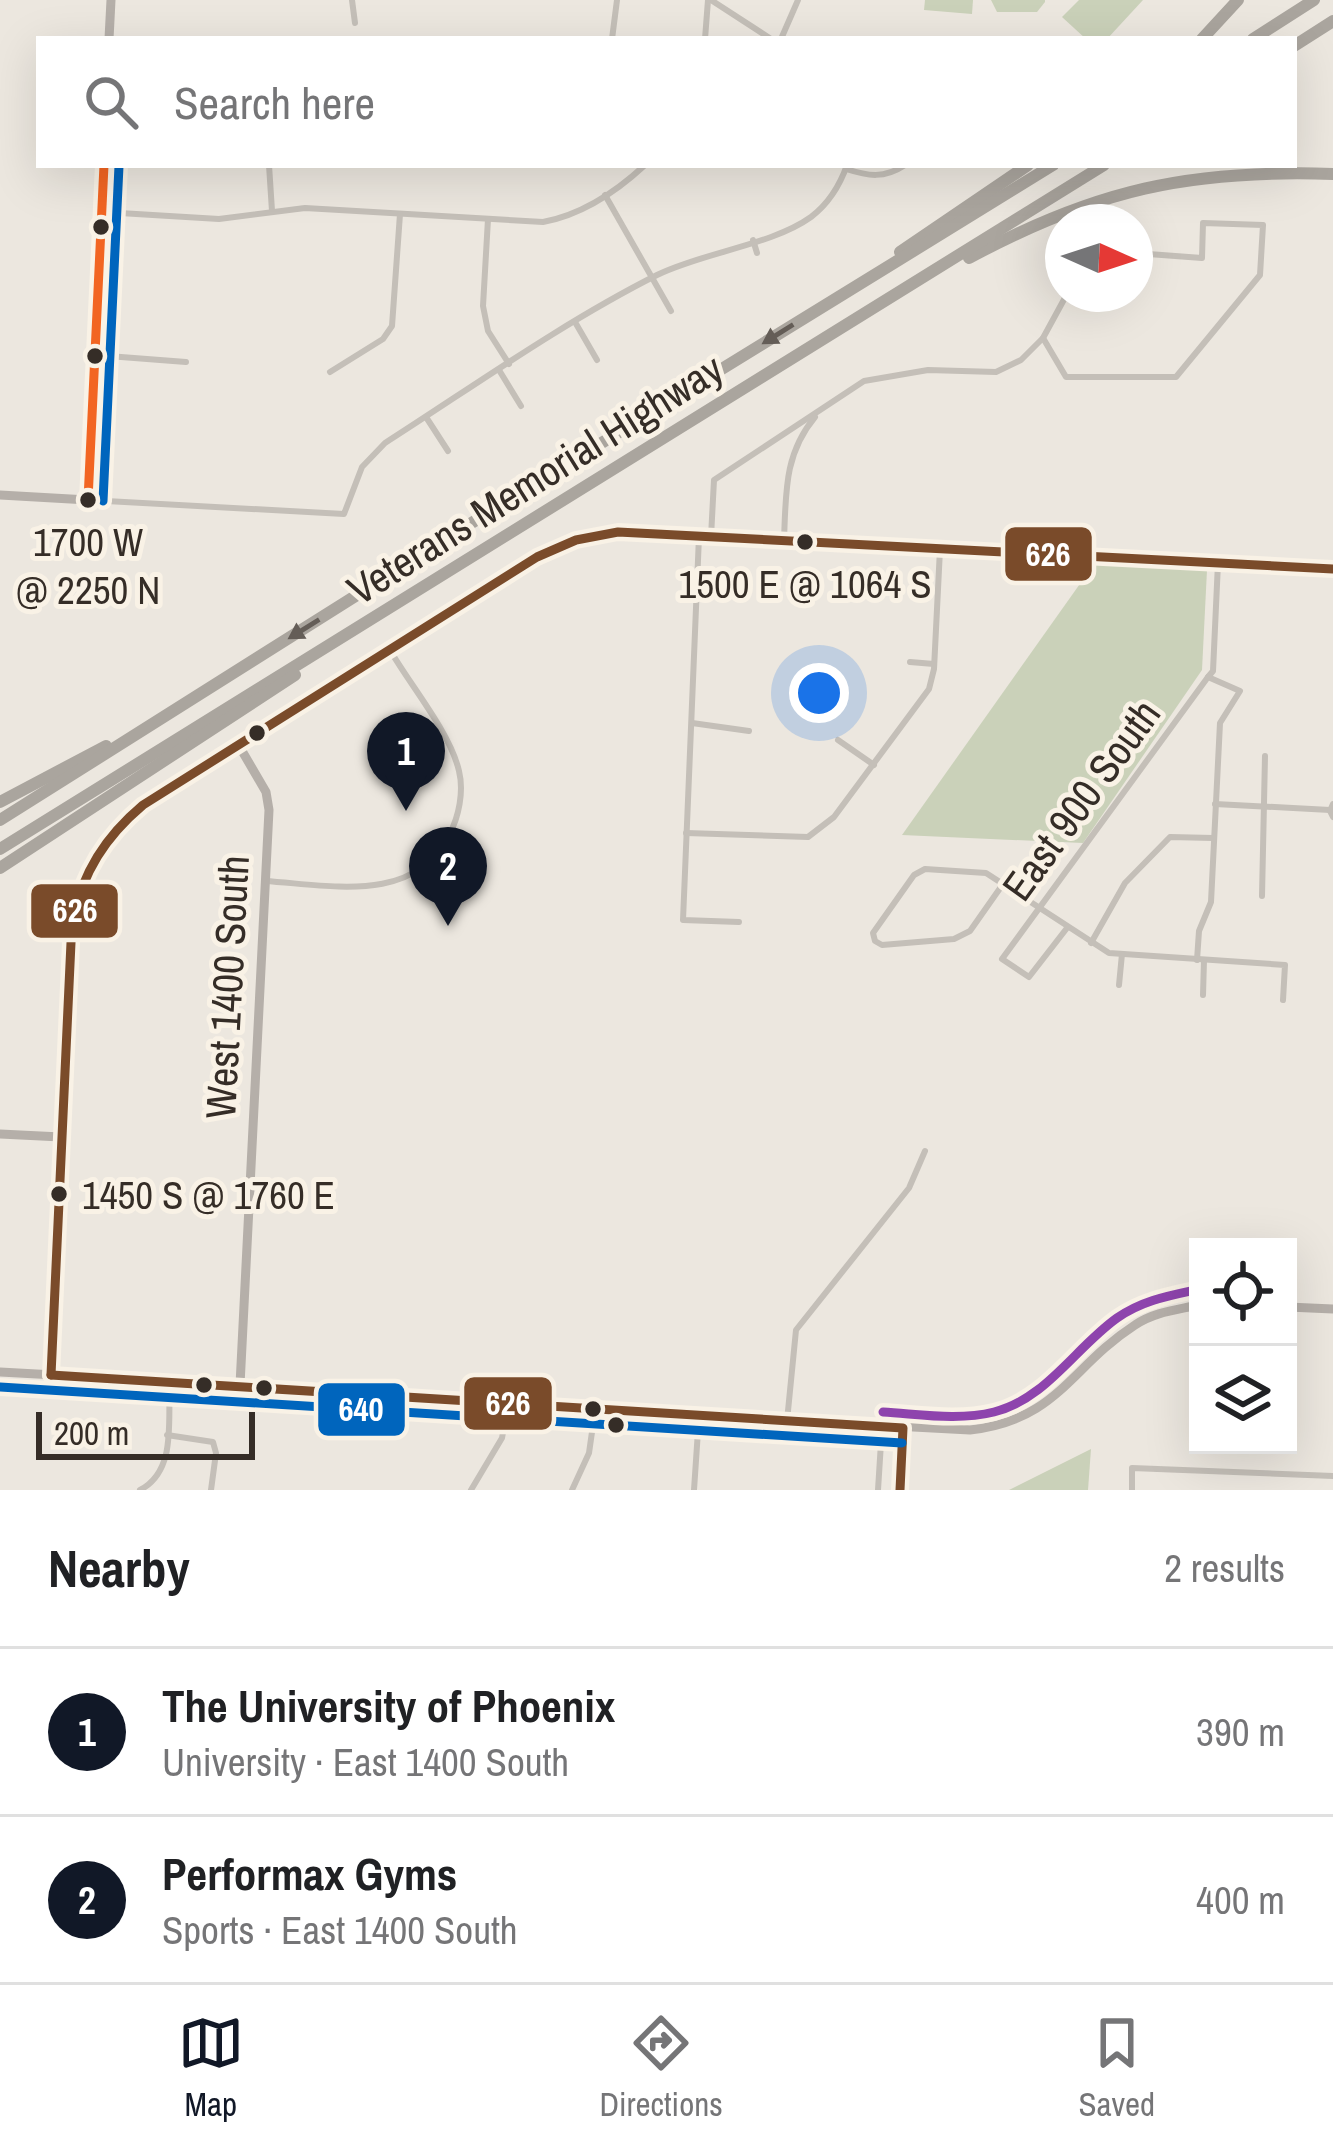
<!DOCTYPE html>
<meta charset="utf-8">
<style>
:root{--surface:#fff;--page:#f6f6f6;--text:#202124;--muted:#757577;--line:#e0e0e0;--accent:#111827}
body{margin:0;font-family:"Archivo Narrow",sans-serif;background:var(--page);color:var(--text)}
.controls{position:absolute;right:36px;bottom:36px;display:grid;overflow:hidden;border-radius:0px;box-shadow:0 12px 48px #0002}
.controls button{width:108px;height:108px;display:grid;place-items:center;padding:0;border:0;border-bottom:3px solid var(--line);background:var(--surface);color:var(--text);font:60px sans-serif}
.compass{position:absolute;left:1045px;top:204px;width:108px;height:108px;border-radius:50%;background:var(--surface);box-shadow:0 12px 48px #0002;rotate:93deg}
.scale{position:absolute;left:36px;bottom:30px;width:219px;box-sizing:border-box;padding-left:12px;border:6px solid #352d27;border-top:0;font-size:33px;line-height:42px;white-space:nowrap;color:#352d27;-webkit-text-stroke:9px #f9f2e6;paint-order:stroke}
.you{position:absolute;left:819px;top:693px;width:42px;height:42px;margin:-30px;border:9px solid #fff;border-radius:50%;background:#1a73e8;box-shadow:0 0 0 18px #1a73e833}
.badge{display:grid;place-items:center;width:78px;height:78px;border-radius:50%;background:var(--accent);color:#fff;font-size:39px;font-weight:700}
.pin{position:absolute;translate:-50% -99px;filter:drop-shadow(0 3px 6px #0008)}
.pin::after{content:'';position:absolute;top:63px;width:42px;height:36px;background:inherit;clip-path:polygon(0 0,100% 0,50% 100%)}
.list{margin:0;padding:0;list-style:none}
h2{display:flex;justify-content:space-between;align-items:center;height:156px;margin:0;padding:0 48px;font-size:51px}
h2 small{font-size:39px;font-weight:400;color:var(--muted)}
.list li{display:grid;grid-template-columns:78px 1fr auto;gap:36px;align-items:center;box-sizing:border-box;height:168px;padding:0 48px;border-top:3px solid var(--line)}
.list b{display:block;font-size:45px;white-space:nowrap}
.list p{margin:0;font-size:39px;white-space:nowrap;color:var(--muted)}
.list em{font-size:39px;font-style:normal;color:var(--muted)}
.icon{flex:none;width:66px;height:66px;fill:none;stroke:currentColor;stroke-width:2;stroke-linecap:round;stroke-linejoin:round}
.map{position:relative;flex:none;width:1333px;height:1490px;overflow:hidden}
.search{position:absolute;background:var(--surface);box-shadow:0 12px 48px #0002;left:36px;right:36px;top:36px;height:132px;display:flex;align-items:center;gap:30px;box-sizing:border-box;padding:0 42px;border-radius:0px;color:var(--muted);font-size:45px}
.sheet{height:492px;background:var(--surface)}
nav{display:flex;justify-content:space-around;align-items:center;box-sizing:border-box;height:168px;border-top:3px solid var(--line);background:var(--surface);font-size:33px;color:var(--muted)}
nav a{display:grid;justify-items:center;gap:6px}
nav .on{color:var(--accent)}
.map>svg:first-child{display:block}
.green{fill:#cad1b9}
.lines{fill:none;stroke-linecap:round;stroke-linejoin:round}
.street{stroke:#c4bfb8;stroke-width:6}
.secondary{stroke:#b5afa9;stroke-width:9}
.highway{stroke:#aaa59e;stroke-width:12}
.bus-1-casing{stroke:#f9f2e6;stroke-width:18}
.bus-2-casing{stroke:#f9f2e6;stroke-width:18}
.bus-3-casing{stroke:#f9f2e6;stroke-width:18}
.bus-4-casing{stroke:#f9f2e6;stroke-width:18}
.bus-1{stroke:#7a4b2a;stroke-width:9}
.bus-2{stroke:#0065bd;stroke-width:9}
.bus-3{stroke:#8e44ad;stroke-width:9}
.bus-4{stroke:#f26522;stroke-width:9}
.oneway{fill:#645d57}
.bus-dot{fill:#352d27;stroke:#f9f2e6;stroke-width:4.5}
.labels{text-anchor:middle;stroke-width:10;stroke-linejoin:round;paint-order:stroke}
.bus-label{font-size:39px;fill:#352d27;stroke:#f9f2e6}
.street-label{font-size:42px;fill:#352d27;stroke:#f9f2e6}
.line-badge{stroke:#f9f2e6;stroke-width:4.5}
.badge-label{font-size:33px;text-anchor:middle;font-weight:bold;fill:#fff}
</style>
<div class="map">
<svg width="1333" height="1490" viewBox="0 0 1333 1490">
<rect width="100%" height="100%" fill="#ece7df"/>
<g class="green">
<path d="M925,0H973L972,14L924,10Z"/>
<path d="M991,0H1045V2L1037,12H997Z"/>
<path d="M1079,0H1143L1107,39H1086L1062,17Z"/>
<path d="M1094,564L1207,570L1202,670L1083,843L902,835Z"/>
<path d="M1091,1449L1088,1490H1009Z"/>
</g>
<g class="lines">
<g class="street">
<path d="M352,0L355,23"/>
<path d="M711,0L771,39"/>
<path d="M612,39L617,0"/>
<path d="M705,39L708,0"/>
<path d="M781,39L798,0"/>
<path d="M269,165L272,211"/>
<path d="M846,169C868,176 884,179 905,165"/>
<path d="M605,195L671,311"/>
<path d="M103,212L219,219L305,208L543,222C581,215 617,191 645,165"/>
<path d="M488,219L483,306L488,331L509,364"/>
<path d="M753,240L757,253"/>
<path d="M575,322L597,360"/>
<path d="M1043,338L1066,377H1176L1260,275L1263,225L1203,223L1202,258L1135,253"/>
<path d="M95,355L186,362"/>
<path d="M499,370L521,406"/>
<path d="M330,372L383,339L392,326L400,214"/>
<path d="M426,417L448,451"/>
<path d="M88,500L344,514L362,467L385,443C474,386 562,323 657,275C704,252 772,245 811,217C828,204 840,185 847,165"/>
<path d="M699,536L683,920L739,922"/>
<path d="M711,537L714,480L864,381L928,370L996,372L1021,360L1043,338L1067,294"/>
<path d="M784,540C786,493 784,454 815,417"/>
<path d="M910,662L934,664"/>
<path d="M692,723L749,731"/>
<path d="M838,740L874,765"/>
<path d="M1215,804L1330,810"/>
<path d="M1333,804L1330,811L1333,817"/>
<path d="M686,833L808,837L834,817L929,689L934,669L940,549"/>
<path d="M925,869L986,873L1003,884L970,931L954,939L882,945L875,941L873,933L914,875Z"/>
<path d="M265,881C330,885 414,905 449,835C459,817 464,791 459,771C450,732 410,685 390,650"/>
<path d="M1003,884L1109,953L1285,965L1283,1000"/>
<path d="M1262,896L1265,756"/>
<path d="M1067,928L1029,977L1002,959L1208,677"/>
<path d="M1091,943L1125,883L1170,837L1213,838"/>
<path d="M1197,960L1199,931L1211,902L1220,723L1240,691L1208,677L1213,671L1218,563"/>
<path d="M1119,985L1122,954"/>
<path d="M1203,995L1204,960"/>
<path d="M787,1421L796,1330L909,1188L925,1151"/>
<path d="M167,1435L213,1442L216,1453L211,1490"/>
<path d="M140,1490C178,1470 167,1418 170,1381"/>
<path d="M471,1490L502,1438L508,1406"/>
<path d="M572,1490L589,1453L595,1411"/>
<path d="M694,1490L699,1416"/>
<path d="M878,1490L882,1427"/>
<path d="M900,1490L903,1428"/>
<path d="M1132,1490V1468L1333,1476"/>
</g>
<g class="secondary">
<path d="M109,39L111,0"/>
<path d="M0,495L88,500L104,165"/>
<path d="M238,744L266,792L269,810L240,1385"/>
<path d="M0,1134L61,1137"/>
<path d="M1288,1307L1333,1309"/>
<path d="M0,1372L419,1395L479,1404L970,1430C1058,1420 1070,1367 1135,1325C1154,1312 1176,1310 1198,1305"/>
<path d="M51,1375L72,921C82,870 103,837 143,805L537,557C565,543 586,534 618,532L1333,569"/>
</g>
<g class="highway">
<path d="M1202,39L1238,0"/>
<path d="M1253,39L1314,0"/>
<path d="M1294,46L1333,21"/>
<path d="M900,252L1028,165"/>
<path d="M969,258C1095,190 1190,169 1333,174"/>
<path d="M0,802L106,746"/>
<path d="M0,820L465,527L1053,165"/>
<path d="M0,849L1104,165"/>
<path d="M0,868L295,675"/>
</g>
<g class="bus-1-casing">
<g id="bus-1">
<path d="M51,1375L72,921C83,872 105,837 143,805L537,557L576,540L618,532L1333,569"/>
<path d="M51,1375L903,1428L900,1490"/>
</g>
</g>
<g class="bus-2-casing">
<g id="bus-2">
<path d="M103,501L119,166"/>
<path d="M0,1387L902,1443"/>
</g>
</g>
<g class="bus-3-casing">
<path id="bus-3" d="M883,1412C919,1414 958,1421 994,1412C1046,1399 1075,1348 1117,1318C1141,1301 1167,1296 1195,1290"/>
</g>
<g class="bus-4-casing">
<path id="bus-4" d="M88,500L104,165"/>
</g>
<use href="#bus-1" class="bus-1"/>
<use href="#bus-2" class="bus-2"/>
<use href="#bus-3" class="bus-3"/>
<use href="#bus-4" class="bus-4"/>
</g>
<defs><path id="oneway-solid" d="M-6-.8H1V-3.2L6.5 0L1 3.2V.8H-6Z" transform="scale(3)"/></defs>
<g class="oneway">
<use href="#oneway-solid" transform="translate(778 334) rotate(148)"/>
<use href="#oneway-solid" transform="translate(304 629) rotate(148)"/>
</g>
<g class="bus-dot">
<circle cx="101" cy="227" r="10"/>
<circle cx="95" cy="356" r="10"/>
<circle cx="88" cy="500" r="10"/>
<circle cx="805" cy="542" r="10"/>
<circle cx="257" cy="733" r="10"/>
<circle cx="59" cy="1194" r="10"/>
<circle cx="204" cy="1385" r="10"/>
<circle cx="264" cy="1388" r="10"/>
<circle cx="593" cy="1409" r="10"/>
<circle cx="616" cy="1425" r="10"/>
</g>
<g class="labels">
<g class="bus-label">
<text x="88" y="556">1700 W<tspan x="88" dy="48">@ 2250 N</tspan></text>
<text x="805" y="598">1500 E @ 1064 S</text>
<text x="82" y="1209" text-anchor="start">1450 S @ 1760 E</text>
</g>
<g class="street-label">
<text transform="translate(535 479) rotate(-32)" y="15">Veterans Memorial Highway</text>
<text transform="translate(1081 800) rotate(-54)" y="15">East 900 South</text>
<text transform="translate(227 987) rotate(-87)" y="15">West 1400 South</text>
</g>
</g>
<g class="line-badge">
<rect x="1003" y="525" width="91" height="58" rx="12" fill="#7a4b2a"/>
<rect x="29" y="882" width="91" height="58" rx="12" fill="#7a4b2a"/>
<rect x="462" y="1375" width="92" height="57" rx="12" fill="#7a4b2a"/>
<rect x="316" y="1381" width="91" height="57" rx="12" fill="#0065bd"/>
</g>
<g class="badge-label">
<text x="1048" y="566">626</text>
<text x="75" y="922">626</text>
<text x="508" y="1415">626</text>
<text x="361" y="1421">640</text>
</g>
</svg>
<div class="controls">
<button><svg class="icon" aria-label="locate" viewBox="0 0 24 24"><circle cx="12" cy="12" r="6"/><path d="M12 2v4M12 18v4M2 12h4M18 12h4"/></svg></button>
<button><svg class="icon" aria-label="layers" viewBox="0 0 24 24"><path d="M12 4l9 5-9 5-9-5zM3 14l9 5 9-5"/></svg></button>
</div>
<svg class="compass" viewBox="-18 -18 36 36"><path d="M0-13l5 13h-10z" fill="#e53935"/><path d="M0 13l5-13h-10z" fill="#757577"/></svg>
<div class="scale">200 m</div>
<div class="you"></div>
<div class="pin badge" style="left:406px;top:811px">1</div>
<div class="pin badge" style="left:448px;top:926px">2</div>
<div class="search"><svg class="icon" aria-label="search" viewBox="0 0 24 24"><circle cx="10" cy="10" r="6"/><path d="M15 15l6 6"/></svg>Search here</div>
</div>
<section class="sheet">
<h2>Nearby<small>2 results</small></h2>
<ul class="list">
<li><span class="badge">1</span><div><b>The University of Phoenix</b><p>University · East 1400 South</p></div><em>390 m</em></li>
<li><span class="badge">2</span><div><b>Performax Gyms</b><p>Sports · East 1400 South</p></div><em>400 m</em></li>
</ul>
</section>
<nav>
<a class="on"><svg class="icon" aria-label="map" viewBox="0 0 24 24"><path d="M3 6l6-2 6 2 6-2v14l-6 2-6-2-6 2zM9 4v14M15 6v14"/></svg>Map</a>
<a><svg class="icon" aria-label="directions" viewBox="0 0 24 24"><path d="M12 3l9 9-9 9-9-9zM9 14v-3h6M13 9l2 2-2 2"/></svg>Directions</a>
<a><svg class="icon" aria-label="saved" viewBox="0 0 24 24"><path d="M7 4h10v16l-5-4-5 4z"/></svg>Saved</a>
</nav>
